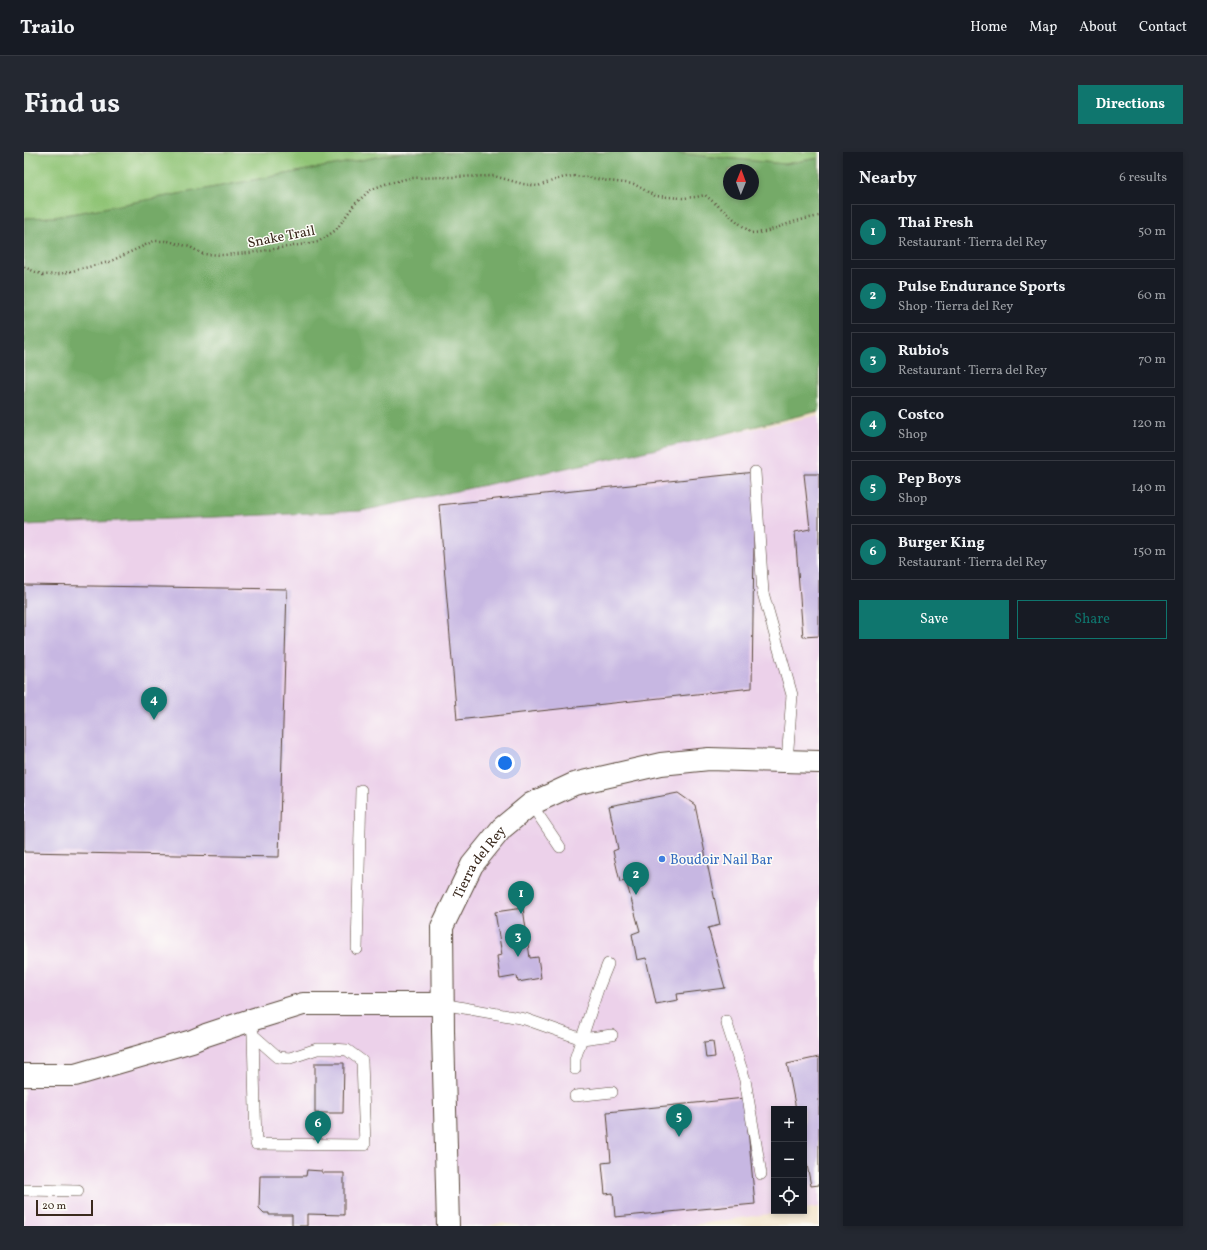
<!DOCTYPE html>
<meta charset="utf-8">
<style>
:root{--surface:#171b24;--page:#242831;--text:#f1f3f6;--muted:#9ea1a6;--line:#363941;--accent:#0f766e}
body{margin:0;font-family:Vollkorn,serif;background:var(--page);color:var(--text)}
.controls{position:absolute;right:12px;bottom:12px;display:grid;overflow:hidden;border-radius:0px;box-shadow:0 2px 6px #0003}
.controls button{width:36px;height:36px;display:grid;place-items:center;padding:0;border:0;border-bottom:1px solid var(--line);background:var(--surface);color:var(--text);font:20px sans-serif}
.compass{position:absolute;left:699px;top:12px;width:36px;height:36px;border-radius:50%;background:var(--surface);box-shadow:0 2px 6px #0003;rotate:1deg}
.scale{position:absolute;left:12px;bottom:10px;width:57px;box-sizing:border-box;padding-left:4px;border:2px solid #3b2a1e;border-top:0;font-size:11px;line-height:14px;white-space:nowrap;color:#3b2a1e;-webkit-text-stroke:3px #fdfcf7;paint-order:stroke}
.you{position:absolute;left:481px;top:611px;width:14px;height:14px;margin:-10px;border:3px solid #fff;border-radius:50%;background:#1a73e8;box-shadow:0 0 0 6px #1a73e833}
.badge{display:grid;place-items:center;width:26px;height:26px;border-radius:50%;background:var(--accent);color:#fff;font-size:13px;font-weight:700}
.pin{position:absolute;translate:-50% -33px;filter:drop-shadow(0 1px 2px #0008)}
.pin::after{content:'';position:absolute;top:21px;width:14px;height:12px;background:inherit;clip-path:polygon(0 0,100% 0,50% 100%)}
.list{margin:0;padding:0;list-style:none}
h2{display:flex;justify-content:space-between;align-items:center;height:52px;margin:0;padding:0 16px;font-size:17px}
h2 small{font-size:13px;font-weight:400;color:var(--muted)}
.list li{display:grid;grid-template-columns:26px 1fr auto;gap:12px;align-items:center;box-sizing:border-box;height:56px;margin:0 8px 8px;padding:0 8px;border:1px solid var(--line);border-radius:0px}
.list b{display:block;font-size:15px;white-space:nowrap}
.list p{margin:0;font-size:13px;white-space:nowrap;color:var(--muted)}
.list em{font-size:13px;font-style:normal;color:var(--muted)}
.actions{display:flex;gap:8px;padding:12px 16px}
.actions a{flex:1;padding:9px 0;border:1px solid var(--accent);border-radius:0px;text-align:center;font-size:14px;color:var(--accent)}
.actions .main{background:var(--accent);color:#fff}
.icon{flex:none;width:22px;height:22px;fill:none;stroke:currentColor;stroke-width:2;stroke-linecap:round;stroke-linejoin:round}
.map{position:relative;flex:none;width:795px;height:1074px;overflow:hidden;border-radius:0px}
header{display:flex;align-items:center;gap:24px;box-sizing:border-box;height:56px;padding:0 20px;background:var(--surface);border-bottom:1px solid var(--line)}
header strong{font-size:19px}
nav{display:flex;gap:22px;margin-inline-start:auto;font-size:14px}
.intro{display:flex;align-items:center;justify-content:space-between;box-sizing:border-box;height:96px;padding:0 24px}
h1{margin:0;font-size:28px}
.button{padding:10px 18px;border-radius:0px;background:var(--accent);color:#fff;font-size:14px;font-weight:700}
main{display:flex;gap:24px;padding:0 24px}
aside{flex:1;background:var(--surface);border-radius:0px;box-shadow:0 2px 6px #0003}
.map>svg:first-child{display:block}
.built{fill:#ecd1ea}
.green{fill:#90c476;stroke:#66774a}
.forest{fill:#74aa67;stroke:#586a42;fill-rule:evenodd}
.building{fill:#c7b7e2}
.lines{fill:none;stroke-linecap:round;stroke-linejoin:round}
.service-casing{stroke:#574638;stroke-width:12}
.minor-casing{stroke:#574638;stroke-width:24}
.tertiary-casing{stroke:#574638;stroke-width:24}
.path{stroke:#574638;stroke-width:2.5;stroke-dasharray:1 3;stroke-linecap:butt}
.service{stroke:#fff;stroke-width:11}
.minor{stroke:#fff;stroke-width:22}
.tertiary{stroke:#fff;stroke-width:22}
.shop-dot{fill:#3f7fe0;stroke:#fdfcf7;stroke-width:1.5}
.labels{text-anchor:middle;stroke-width:3;stroke-linejoin:round;paint-order:stroke}
.street-label{font-size:14px;fill:#3b2a1e;stroke:#fdfcf7}
.shop-label{font-size:14px;fill:#366cbe;stroke:#fdfcf7;text-anchor:start}
</style>
<header>
<strong>Trailo</strong>
<nav><a>Home</a><a>Map</a><a>About</a><a>Contact</a></nav>
</header>
<div class="intro"><h1>Find us</h1><a class="button">Directions</a></div>
<main>
<div class="map">
<svg width="795" height="1074" viewBox="0 0 795 1074">
<rect width="100%" height="100%" fill="#fdfcf7"/>
<filter id="ink" filterUnits="userSpaceOnUse"><feTurbulence type="fractalNoise" baseFrequency=".025" numOctaves="2"/><feDisplacementMap in="SourceGraphic" scale="8" xChannelSelector="R" yChannelSelector="G"/><feConvolveMatrix kernelMatrix="1 2 1 2 8 2 1 2 1" color-interpolation-filters="sRGB"/></filter>
<filter id="wash" filterUnits="userSpaceOnUse"><feTurbulence type="fractalNoise" baseFrequency=".012" numOctaves="4" result="noise"/><feDisplacementMap in="SourceGraphic" scale="16" xChannelSelector="R" yChannelSelector="G"/><feGaussianBlur stdDeviation="0.9" result="paint"/><feColorMatrix in="noise" values="0 0 0 0 0 0 0 0 0 0 0 0 0 0 0 0 0 1.4 0 .05"/><feComposite in="paint" operator="in"/></filter>
<g filter="url(#wash)">
<rect width="100%" height="100%" fill="#f3e4ca"/>
<path class="built" d="M795,263V1055L780,1057V957H750V1059H766L661,1074H497L477,1071L462,1074H0V373L337,359Z"/>
<g class="green">
<path d="M0,0H380L31,65L0,66Z"/>
<path d="M639,0H795V6L760,12Z"/>
</g>
<path class="forest" d="M380,0H639L760,12L795,6V259L671,289L337,359L0,373V66L31,65ZM705,18H729V42H705Z"/>
<g id="blocks">
<g class="building">
<path d="M731,320L728,536L433,568L415,353Z"/>
<path d="M780,322H795V484L779,485L771,380L786,377Z"/>
<path d="M0,433L263,437L255,705L0,700Z"/>
<path d="M654,641L671,653L696,773L684,776L701,836L653,842L654,848L632,852L622,806L613,808L608,782L616,779L602,729L596,730L589,699L594,697L585,654Z"/>
<path d="M499,756L506,806L514,805L517,826L494,830L493,824L476,827L473,804L478,803L471,760Z"/>
<path d="M689,889L691,905L682,906L680,890Z"/>
<path d="M795,905V1033L787,1034L780,997V957H772L763,912Z"/>
<path d="M291,911H320L319,961H291Z"/>
<path d="M721,946L731,1052L591,1065L589,1041L581,1042L578,1011L587,1010L583,960Z"/>
<path d="M283,1018L298,1019V1021H320V1063L283,1062V1074H268V1063H245V1061H240L235,1056L236,1024H282Z"/>
</g>
</g>
</g>
<g filter="url(#ink)">
<use href="#blocks" fill-opacity="0" stroke="#574638" stroke-width="1"/>
<g class="lines">
<g class="service-casing">
<g id="service">
<path d="M731,320L739,441L768,543L763,609"/>
<path d="M507,652L536,695"/>
<path d="M333,797L337,638"/>
<path d="M418,852L501,867L558,887L588,883"/>
<path d="M227,868L229,883L232,992L341,993L338,909L323,898L309,897H293L266,906L254,905L229,883"/>
<path d="M702,869L721,928L737,1022"/>
<path d="M551,917V907L574,837L584,812"/>
<path d="M551,944L588,940"/>
<path d="M0,1038L54,1039"/>
</g>
</g>
<g class="minor-casing">
<path id="minor" d="M0,923H51L168,889L182,883L227,868L279,852H418"/>
</g>
<g class="tertiary-casing">
<g id="tertiary">
<path id="s1" d="M424,1074L419,879L418,775L448,713L478,676L507,652L550,632L637,612L685,607L795,610"/>
</g>
</g>
<path class="path" d="M0,115L19,123L36,122L85,110L130,89H144L166,95L179,102L200,103L225,101L294,90L312,78L330,53L346,38L361,32L386,26L470,24L499,32L514,34L537,26L548,24L562,25L584,29L610,32L631,44L658,46L672,45L681,43L727,81L741,80L772,69L795,64"/>
<use href="#service" class="service"/>
<use href="#minor" class="minor"/>
<use href="#tertiary" class="tertiary"/>
</g>
</g>
<circle class="shop-dot" cx="638" cy="707" r="4"/>
<g class="labels">
<g class="street-label">
<text transform="translate(257 84) rotate(-11)" y="5">Snake Trail</text>
<text dy="5" stroke="none"><textPath href="#s1" startOffset="374">Tierra del Rey</textPath></text>
</g>
<g class="shop-label">
<text x="646" y="712">Boudoir Nail Bar</text>
</g>
</g>
</svg>
<div class="controls">
<button>+</button>
<button>−</button>
<button><svg class="icon" aria-label="locate" viewBox="0 0 24 24"><circle cx="12" cy="12" r="6"/><path d="M12 2v4M12 18v4M2 12h4M18 12h4"/></svg></button>
</div>
<svg class="compass" viewBox="-18 -18 36 36"><path d="M0-13l5 13h-10z" fill="#e53935"/><path d="M0 13l5-13h-10z" fill="#9ea1a6"/></svg>
<div class="scale">20 m</div>
<div class="you"></div>
<div class="pin badge" style="left:497px;top:762px">1</div>
<div class="pin badge" style="left:612px;top:743px">2</div>
<div class="pin badge" style="left:494px;top:805px">3</div>
<div class="pin badge" style="left:130px;top:568px">4</div>
<div class="pin badge" style="left:655px;top:985px">5</div>
<div class="pin badge" style="left:294px;top:992px">6</div>
</div>
<aside>
<h2>Nearby<small>6 results</small></h2>
<ul class="list">
<li><span class="badge">1</span><div><b>Thai Fresh</b><p>Restaurant · Tierra del Rey</p></div><em>50 m</em></li>
<li><span class="badge">2</span><div><b>Pulse Endurance Sports</b><p>Shop · Tierra del Rey</p></div><em>60 m</em></li>
<li><span class="badge">3</span><div><b>Rubio's</b><p>Restaurant · Tierra del Rey</p></div><em>70 m</em></li>
<li><span class="badge">4</span><div><b>Costco</b><p>Shop</p></div><em>120 m</em></li>
<li><span class="badge">5</span><div><b>Pep Boys</b><p>Shop</p></div><em>140 m</em></li>
<li><span class="badge">6</span><div><b>Burger King</b><p>Restaurant · Tierra del Rey</p></div><em>150 m</em></li>
</ul>
<div class="actions"><a class="main">Save</a><a>Share</a></div>
</aside>
</main>
